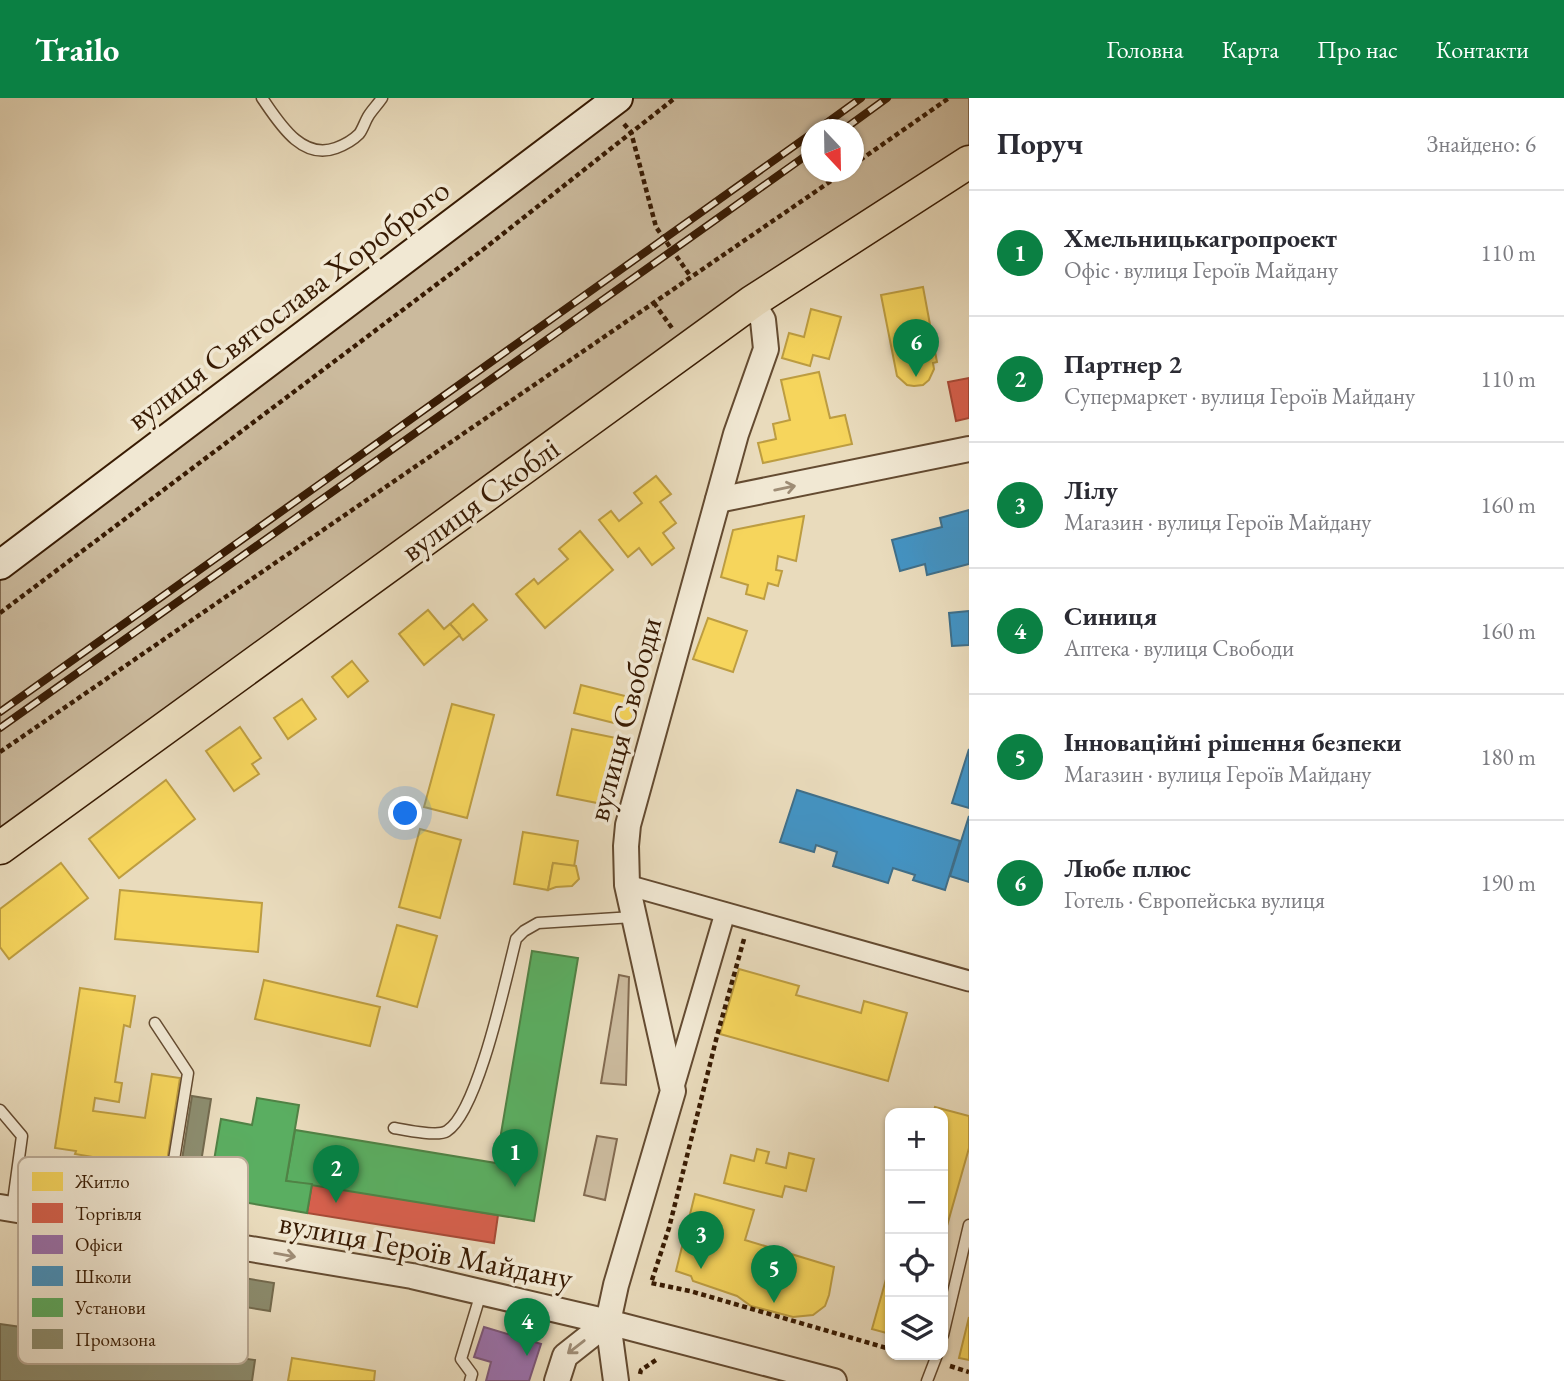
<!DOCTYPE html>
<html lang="uk">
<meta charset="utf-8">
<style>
:root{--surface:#fff;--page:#f7f7f7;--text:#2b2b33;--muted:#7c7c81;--line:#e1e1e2;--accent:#0b8043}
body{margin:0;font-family:"EB Garamond",serif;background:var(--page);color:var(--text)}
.controls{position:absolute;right:21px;bottom:21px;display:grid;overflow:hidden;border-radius:14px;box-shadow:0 2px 5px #0004}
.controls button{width:63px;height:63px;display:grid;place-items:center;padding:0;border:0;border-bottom:2px solid var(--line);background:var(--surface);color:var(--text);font:35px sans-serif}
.compass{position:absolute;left:801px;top:21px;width:63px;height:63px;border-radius:50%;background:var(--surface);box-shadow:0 2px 5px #0004;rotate:158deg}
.you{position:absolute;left:406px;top:716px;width:24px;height:24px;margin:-18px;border:5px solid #fff;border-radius:50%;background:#1a73e8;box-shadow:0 0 0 10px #1a73e833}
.badge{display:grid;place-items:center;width:46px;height:46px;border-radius:50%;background:var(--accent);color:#fff;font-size:23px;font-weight:700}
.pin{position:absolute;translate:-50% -58px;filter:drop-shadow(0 2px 4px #0008)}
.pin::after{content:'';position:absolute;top:37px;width:24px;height:21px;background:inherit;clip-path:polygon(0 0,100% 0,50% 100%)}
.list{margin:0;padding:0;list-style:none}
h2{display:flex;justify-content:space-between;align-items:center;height:91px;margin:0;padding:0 28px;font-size:30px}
h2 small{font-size:23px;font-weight:400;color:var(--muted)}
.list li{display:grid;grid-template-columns:46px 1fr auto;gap:21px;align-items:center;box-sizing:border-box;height:126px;padding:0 28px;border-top:2px solid var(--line)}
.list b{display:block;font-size:26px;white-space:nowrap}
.list p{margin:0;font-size:23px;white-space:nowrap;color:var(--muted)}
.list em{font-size:23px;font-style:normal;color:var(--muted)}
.icon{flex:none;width:38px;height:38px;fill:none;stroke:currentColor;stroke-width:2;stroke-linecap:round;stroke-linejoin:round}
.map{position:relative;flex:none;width:969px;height:1283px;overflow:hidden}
header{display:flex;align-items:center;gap:42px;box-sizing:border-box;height:98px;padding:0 35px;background:var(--accent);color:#fff}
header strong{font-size:33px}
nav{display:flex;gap:38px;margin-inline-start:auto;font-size:24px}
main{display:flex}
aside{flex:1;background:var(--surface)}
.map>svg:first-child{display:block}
.green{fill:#cbba9d;stroke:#826a50;stroke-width:2;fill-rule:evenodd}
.homes{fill:#f6d55c;stroke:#bd9d41;stroke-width:2}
.shops{fill:#d6604d;stroke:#a74b37;stroke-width:2}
.offices{fill:#9970ab;stroke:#7c5679;stroke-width:2}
.schools{fill:#4393c3;stroke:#406f89;stroke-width:2}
.public{fill:#5aae61;stroke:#508245;stroke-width:2}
.industry{fill:#8c8c6e;stroke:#736a4e;stroke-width:2}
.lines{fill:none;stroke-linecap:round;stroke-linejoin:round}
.service-casing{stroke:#644b31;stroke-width:13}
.minor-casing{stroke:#644b31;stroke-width:23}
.tertiary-casing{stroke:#644b31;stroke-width:28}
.secondary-casing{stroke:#381b03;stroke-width:32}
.primary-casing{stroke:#381b03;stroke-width:35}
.path{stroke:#381b03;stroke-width:4.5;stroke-dasharray:5 3.5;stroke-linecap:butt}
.service{stroke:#f1e8d3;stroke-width:10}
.minor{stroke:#f1e8d3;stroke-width:19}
.tertiary{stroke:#f1e8d3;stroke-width:24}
.secondary{stroke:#f1e8d3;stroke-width:28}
.primary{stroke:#e9dbbc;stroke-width:32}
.rail-casing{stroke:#381b03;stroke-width:8}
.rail{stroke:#f1e8d3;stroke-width:5;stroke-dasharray:16;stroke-linecap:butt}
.oneway{stroke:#9e8c75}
.labels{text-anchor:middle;stroke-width:7;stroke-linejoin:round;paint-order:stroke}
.street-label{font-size:32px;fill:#381b03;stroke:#f1e8d3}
.key{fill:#f1e8d3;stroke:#baaa95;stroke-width:2}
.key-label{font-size:19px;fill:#381b03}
</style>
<header>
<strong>Trailo</strong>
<nav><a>Головна</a><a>Карта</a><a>Про нас</a><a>Контакти</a></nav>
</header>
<main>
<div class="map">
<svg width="969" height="1283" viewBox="0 0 969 1283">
<rect width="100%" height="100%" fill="#e9dbbc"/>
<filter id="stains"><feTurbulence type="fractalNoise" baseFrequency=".00286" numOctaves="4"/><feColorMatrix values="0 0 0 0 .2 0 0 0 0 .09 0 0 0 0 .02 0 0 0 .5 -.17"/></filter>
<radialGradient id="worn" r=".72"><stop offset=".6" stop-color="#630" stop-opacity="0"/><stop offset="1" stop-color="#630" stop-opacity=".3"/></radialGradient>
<g class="green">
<path d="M633,0H969V51L0,732V479ZM811,32H853V74H811Z"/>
<path d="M619,877L629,879L626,987L601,985Z"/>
<path d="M597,1038L617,1041L605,1102L584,1097Z"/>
</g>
<g class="homes">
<path d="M923,189L937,264L933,265L934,271L929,282L923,287L914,288L907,287L897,278L881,197Z"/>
<path d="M811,211L841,219L829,261L813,257L810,268L782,260L789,235L804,239Z"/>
<path d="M819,274L830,320L845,317L852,346L763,365L758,345L776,341L773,326L790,322L781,282Z"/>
<path d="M656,378L671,396L660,404L676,425L663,435L674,450L652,467L639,450L628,459L599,422L611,413L619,423L642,405L634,395Z"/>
<path d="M804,418L796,463L778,458L776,472L782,473L778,488L768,485L764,501L746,496L748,487L721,479L733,432Z"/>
<path d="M580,433L613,472L545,530L516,496L534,481L538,486L568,461L559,451Z"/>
<path d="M473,506L487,522L463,542L450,526Z"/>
<path d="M428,512L444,531L450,526L460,537L424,567L399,536Z"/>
<path d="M708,520L747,533L733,574L693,561Z"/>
<path d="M352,563L368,583L348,599L332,579Z"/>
<path d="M581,587L637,601L630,629L574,615Z"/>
<path d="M302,601L316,621L288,641L274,620Z"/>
<path d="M452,606L494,617L467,720L424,709Z"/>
<path d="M240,629L261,660L252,666L259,676L234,693L206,653Z"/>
<path d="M572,631L616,640L602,706L557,697Z"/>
<path d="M166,682L195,721L119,780L89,741Z"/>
<path d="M420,731L461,742L440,820L399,809Z"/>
<path d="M523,734L578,743L574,769L553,765L548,792L514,786Z"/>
<path d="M61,765L88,800L9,861L0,849V811Z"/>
<path d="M553,765L576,768L579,781L572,788L556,789L548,792Z"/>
<path d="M120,792L262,805L258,854L115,841Z"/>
<path d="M397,827L437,838L417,909L377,898Z"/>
<path d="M739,871L799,888L796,897L861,915L864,903L907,915L888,983L720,936Z"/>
<path d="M264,882L380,909L370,948L255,921Z"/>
<path d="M80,890L135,898L130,929L124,927L115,984L122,985L119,1004L95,1000L93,1013L145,1020L152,976L180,980L166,1070L117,1063L116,1069L98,1066L99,1060L75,1056L76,1053L55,1050Z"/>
<path d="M935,1009L969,1018V1050L943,1142V1015H933Z"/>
<path d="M757,1051L769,1054L766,1065L786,1070L789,1055L814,1061L806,1093L785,1088L782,1099L724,1085L731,1057L754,1063Z"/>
<path d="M695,1096L754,1112L745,1142L834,1169L829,1197L825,1208L813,1217L793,1219L751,1208L737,1198L693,1183L691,1178L676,1173Z"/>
<path d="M890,1167V1236L872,1231Z"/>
<path d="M969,1219V1262L959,1260Z"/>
<path d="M292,1260L375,1273L374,1283H288Z"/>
</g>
<g class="shops">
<path d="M969,280V320L956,323L948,284Z"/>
<path d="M312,1086L498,1117L494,1145L307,1115Z"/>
</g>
<path class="offices" d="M484,1229L541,1246L529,1283H486L491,1264L474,1259Z"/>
<g class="schools">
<path d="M969,412V466L927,477L925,466L900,473L892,442L942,429L940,420Z"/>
<path d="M969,513V547L952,548L949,515Z"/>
<path d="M969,651V710L952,705Z"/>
<path d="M797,692L960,743L945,792L913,782L915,777L893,770L888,785L833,768L837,754L816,747L814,754L780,744Z"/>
<path d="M969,718V784L950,778Z"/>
</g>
<g class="public">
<path d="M532,853L578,860L534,1123L286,1083L295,1032L496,1065Z"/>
<path d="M257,1000L299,1007L286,1083L312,1086L307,1115L208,1098L221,1021L252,1027Z"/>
</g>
<g class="industry">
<path d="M192,998L211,1001L196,1096L177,1093Z"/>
<path d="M238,1179L274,1185L270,1213L233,1207Z"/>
<path d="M0,1226L255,1262L252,1283H0Z"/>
</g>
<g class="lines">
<g class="service-casing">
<g id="service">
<path d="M262,0C278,23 301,63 336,50C344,47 353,42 359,36C363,31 365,23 369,17C373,11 378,6 382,0"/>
<path d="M155,925L188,975L162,1136"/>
<path d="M0,1012L22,1038L12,1111"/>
<path d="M394,1030C405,1032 438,1039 447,1033C478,1014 506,880 516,841L524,833L538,825L633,819"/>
<path d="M195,1140L203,1092"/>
<path d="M943,1237L969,1127"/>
<path d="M470,1283L472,1276L461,1261L481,1195"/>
<path d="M927,1283L937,1257"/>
</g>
</g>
<g class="minor-casing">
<g id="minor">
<path d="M627,787L969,883"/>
<path d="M673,992L725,815"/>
</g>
</g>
<g class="tertiary-casing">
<g id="tertiary">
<path d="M718,402L969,351"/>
<path d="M0,1109L412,1178L608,1224L834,1283"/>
<path d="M557,1283L565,1258L608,1224"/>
<path d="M616,1283L608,1224L616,1187L673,993L627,787L626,748L628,727L736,336L766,251L763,222L752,204"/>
</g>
</g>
<g class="secondary-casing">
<path id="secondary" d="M0,467L618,0"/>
</g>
<g class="primary-casing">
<path id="primary" d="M0,750L752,204L969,64"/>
</g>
<g class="path">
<path d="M624,26L631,34L656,129L691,179"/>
<path d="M853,67L949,0"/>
<path d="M654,205L672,230"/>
<path d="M0,515L485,150L675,0"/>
<path d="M0,654L844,74"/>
<path d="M744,841L717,938L669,1130L651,1185L690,1193L890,1251"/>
<path d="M101,1105L104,1071"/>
<path d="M912,1257L921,1259"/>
<path d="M950,1268L969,1274"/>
<path d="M640,1276L641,1272L656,1262"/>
</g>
<use href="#service" class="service"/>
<use href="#minor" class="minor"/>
<use href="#tertiary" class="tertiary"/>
<use href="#secondary" class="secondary"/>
<use href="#primary" class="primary"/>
<g class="rail-casing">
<g id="rail">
<path d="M817,32L861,0"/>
<path d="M843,32L887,0"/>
<path d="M0,614L811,36"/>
<path d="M0,630L811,54"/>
</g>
</g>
<use href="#rail" class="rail"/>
</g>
<defs><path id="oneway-shaft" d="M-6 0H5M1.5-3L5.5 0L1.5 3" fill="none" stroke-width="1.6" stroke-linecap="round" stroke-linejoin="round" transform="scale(1.75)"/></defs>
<g class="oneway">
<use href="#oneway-shaft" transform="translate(785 390) rotate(-12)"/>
<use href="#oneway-shaft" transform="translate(285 1157) rotate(10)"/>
<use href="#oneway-shaft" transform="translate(576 1249) rotate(142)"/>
</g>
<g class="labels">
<g class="street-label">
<text transform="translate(288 206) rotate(-37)" y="11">вулиця Святослава Хороброго</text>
<text transform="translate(480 401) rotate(-36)" y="11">вулиця Скоблі</text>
<text transform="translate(624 621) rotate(-75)" y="11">вулиця Свободи</text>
<text transform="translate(426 1152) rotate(11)" y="11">вулиця Героїв Майдану</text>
</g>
</g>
<rect x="18" y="1059" width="230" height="207" rx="10" class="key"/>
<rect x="32" y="1074" width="31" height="19" fill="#f6d55c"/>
<rect x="32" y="1105" width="31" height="20" fill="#d6604d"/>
<rect x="32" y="1137" width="31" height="19" fill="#9970ab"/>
<rect x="32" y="1168" width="31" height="20" fill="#4393c3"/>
<rect x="32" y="1200" width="31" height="19" fill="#5aae61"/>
<rect x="32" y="1231" width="31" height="20" fill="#8c8c6e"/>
<g class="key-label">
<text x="75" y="1090">Житло</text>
<text x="75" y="1122">Торгівля</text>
<text x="75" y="1153">Офіси</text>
<text x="75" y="1185">Школи</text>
<text x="75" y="1216">Установи</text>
<text x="75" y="1248">Промзона</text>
</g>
<rect width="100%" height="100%" filter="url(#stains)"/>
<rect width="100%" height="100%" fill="url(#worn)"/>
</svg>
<div class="controls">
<button>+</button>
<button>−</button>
<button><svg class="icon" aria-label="locate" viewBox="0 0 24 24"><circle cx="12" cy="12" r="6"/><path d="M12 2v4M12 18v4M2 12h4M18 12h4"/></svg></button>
<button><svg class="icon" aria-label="layers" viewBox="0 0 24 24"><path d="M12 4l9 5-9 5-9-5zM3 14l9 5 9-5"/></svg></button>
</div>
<svg class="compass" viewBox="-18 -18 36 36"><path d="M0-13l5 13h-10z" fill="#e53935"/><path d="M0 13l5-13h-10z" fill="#7c7c81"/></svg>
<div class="you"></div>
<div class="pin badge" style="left:515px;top:1089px">1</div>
<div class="pin badge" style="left:336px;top:1105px">2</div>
<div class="pin badge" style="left:701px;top:1171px">3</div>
<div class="pin badge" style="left:527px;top:1258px">4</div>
<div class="pin badge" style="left:774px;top:1205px">5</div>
<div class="pin badge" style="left:916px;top:279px">6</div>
</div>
<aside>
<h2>Поруч<small>Знайдено: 6</small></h2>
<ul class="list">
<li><span class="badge">1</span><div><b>Хмельницькагропроект</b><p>Офіс · вулиця Героїв Майдану</p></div><em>110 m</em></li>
<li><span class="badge">2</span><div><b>Партнер 2</b><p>Супермаркет · вулиця Героїв Майдану</p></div><em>110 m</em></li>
<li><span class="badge">3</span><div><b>Лілу</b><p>Магазин · вулиця Героїв Майдану</p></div><em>160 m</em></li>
<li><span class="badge">4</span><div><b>Синиця</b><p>Аптека · вулиця Свободи</p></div><em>160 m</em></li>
<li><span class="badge">5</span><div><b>Інноваційні рішення безпеки</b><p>Магазин · вулиця Героїв Майдану</p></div><em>180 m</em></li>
<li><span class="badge">6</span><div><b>Любе плюс</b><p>Готель · Європейська вулиця</p></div><em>190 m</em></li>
</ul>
</aside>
</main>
